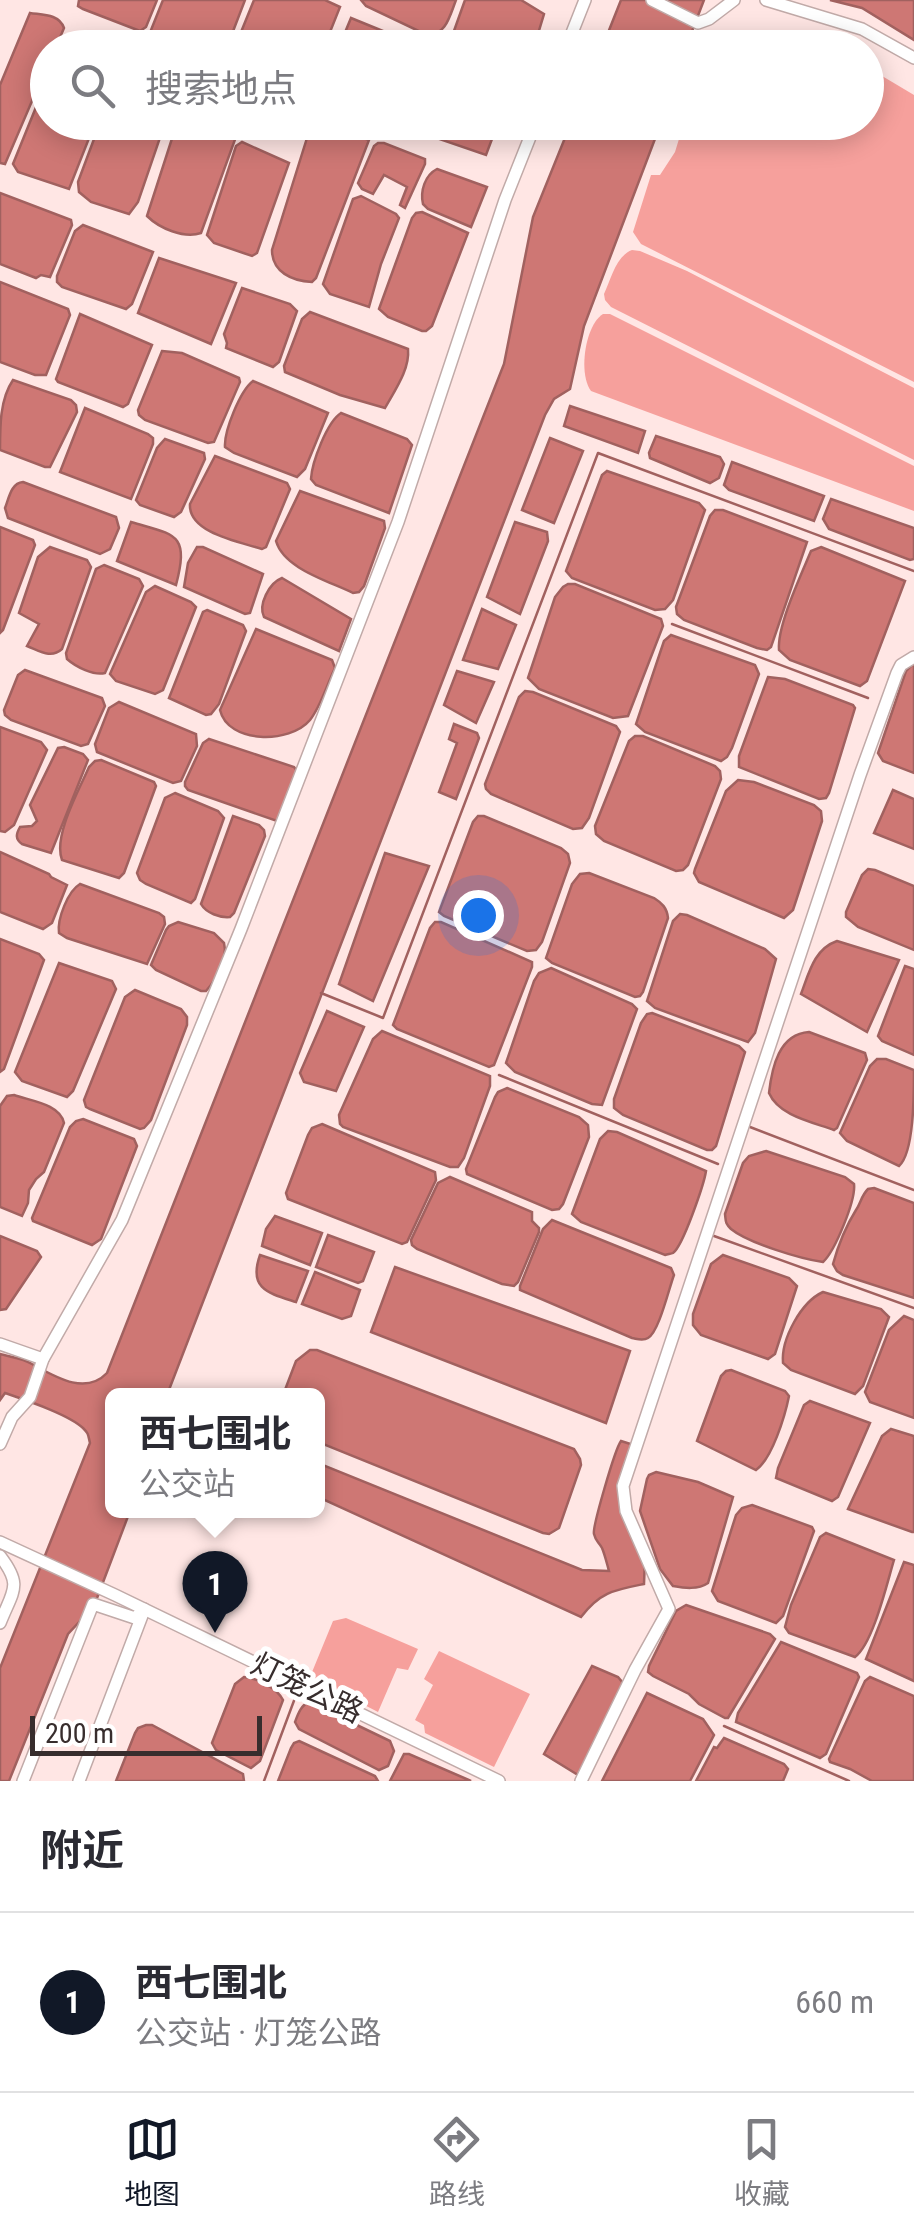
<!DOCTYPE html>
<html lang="zh">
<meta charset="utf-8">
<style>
:root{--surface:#fff;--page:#f2f2f3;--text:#2b2b33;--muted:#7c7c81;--line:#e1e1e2;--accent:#111827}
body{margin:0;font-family:"Roboto Condensed","Noto Sans SC",sans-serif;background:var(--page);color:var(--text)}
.scale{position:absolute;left:30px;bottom:25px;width:232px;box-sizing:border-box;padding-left:10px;border:5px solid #372d2d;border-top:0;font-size:28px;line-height:35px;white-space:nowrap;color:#372d2d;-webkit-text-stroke:8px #fff;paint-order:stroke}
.you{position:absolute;left:478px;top:915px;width:35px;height:35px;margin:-25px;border:8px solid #fff;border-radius:50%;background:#1a73e8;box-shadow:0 0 0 15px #1a73e833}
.badge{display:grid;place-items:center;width:65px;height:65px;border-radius:50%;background:var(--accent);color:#fff;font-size:32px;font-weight:700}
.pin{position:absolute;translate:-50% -82px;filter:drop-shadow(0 2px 5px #0008)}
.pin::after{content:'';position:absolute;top:52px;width:35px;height:30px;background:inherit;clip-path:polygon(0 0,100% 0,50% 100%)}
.popup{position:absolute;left:105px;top:1388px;width:220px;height:130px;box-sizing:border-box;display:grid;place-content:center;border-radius:15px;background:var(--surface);filter:drop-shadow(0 2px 8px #0005);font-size:32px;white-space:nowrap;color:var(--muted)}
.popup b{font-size:38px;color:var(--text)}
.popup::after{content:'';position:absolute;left:50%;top:100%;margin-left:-20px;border:20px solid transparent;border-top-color:var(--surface)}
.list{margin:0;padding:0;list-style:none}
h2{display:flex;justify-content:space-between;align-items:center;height:130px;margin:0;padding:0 40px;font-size:42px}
h2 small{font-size:32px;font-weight:400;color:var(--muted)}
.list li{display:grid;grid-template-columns:65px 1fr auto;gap:30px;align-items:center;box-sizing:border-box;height:180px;padding:0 40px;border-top:2px solid var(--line)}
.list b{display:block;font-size:38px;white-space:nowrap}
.list p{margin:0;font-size:32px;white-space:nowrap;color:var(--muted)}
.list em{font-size:32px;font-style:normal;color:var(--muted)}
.icon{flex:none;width:55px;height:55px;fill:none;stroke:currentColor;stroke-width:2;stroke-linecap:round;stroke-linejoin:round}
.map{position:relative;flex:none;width:914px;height:1781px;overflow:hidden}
.search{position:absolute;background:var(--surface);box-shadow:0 5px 25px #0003;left:30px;right:30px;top:30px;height:110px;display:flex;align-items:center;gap:25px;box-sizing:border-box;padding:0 35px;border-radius:55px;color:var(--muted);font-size:38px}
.sheet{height:310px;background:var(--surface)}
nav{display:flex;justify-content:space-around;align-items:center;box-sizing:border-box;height:140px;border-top:2px solid var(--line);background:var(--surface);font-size:28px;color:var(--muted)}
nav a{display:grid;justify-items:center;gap:5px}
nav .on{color:var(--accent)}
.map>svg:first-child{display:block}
.green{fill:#f6a09c}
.water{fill:#ce7774;stroke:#a1615f;stroke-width:2.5}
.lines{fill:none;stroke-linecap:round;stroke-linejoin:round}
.stream{stroke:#a1615f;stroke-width:2.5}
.minor-casing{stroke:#c1aaa8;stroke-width:14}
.minor{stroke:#fff;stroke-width:11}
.labels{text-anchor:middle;stroke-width:10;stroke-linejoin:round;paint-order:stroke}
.street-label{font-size:30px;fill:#372d2d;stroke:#fff}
</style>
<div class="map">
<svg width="914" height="1781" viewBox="0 0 914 1781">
<rect width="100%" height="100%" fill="#ffe6e4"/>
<g class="green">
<path d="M867,67L914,95V382L641,244L633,232L651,175H660L675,152L679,139L667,134L672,123L866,122Z"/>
<path d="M632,250L640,251L687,271L914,388V460L611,307L605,300L604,294C611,279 616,256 632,250Z"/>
<path d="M603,314H610L914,466V511L591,391C578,374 585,325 603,314Z"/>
<path d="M346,1618L418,1649L408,1670L397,1668L378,1712L310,1677L333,1621Z"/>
<path d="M439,1651L530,1694L494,1767L425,1733L424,1725L415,1720L433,1685L424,1679Z"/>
</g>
<g class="water">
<path d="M79,0H157L146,27L140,31L83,9L78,6Z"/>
<path d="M163,0H245L227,47H188L152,34L151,30Z"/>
<path d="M254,0H325L340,7L324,47H235Z"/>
<path d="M361,0H456C450,15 446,36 427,35L366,6Z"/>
<path d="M465,0H521L544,14L534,47H462L450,42Z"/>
<path d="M621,0H704L686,47L602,48Z"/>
<path d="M830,0H914V40L862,8Z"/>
<path d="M30,13C43,15 59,14 64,28L56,47L48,48L47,66L5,164L0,163V85Z"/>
<path d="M351,18L422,47H339Z"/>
<path d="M47,80L48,122L95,123L69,189L18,172L13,164Z"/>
<path d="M312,122L322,123L369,140L316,278L312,282C292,281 272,272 272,250Z"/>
<path d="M418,122H498V123L486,155L419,132L416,127Z"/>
<path d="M100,123H165L138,202L129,214L91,202L79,192L78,182Z"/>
<path d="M177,123H241L201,233C184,239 159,228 147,216Z"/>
<path d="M571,123H661L584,326L570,389L554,399L545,415L167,1395L112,1396V1510L130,1511L94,1606L68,1634L9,1781H0V1668L90,1443C88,1435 89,1434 83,1428C68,1414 25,1400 5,1393L0,1400V1354C10,1357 23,1358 32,1364C54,1376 85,1396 107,1373L504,364L533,217Z"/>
<path d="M242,142L289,163L257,253L252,256L214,243L207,235L236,146Z"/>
<path d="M378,143H384L425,159V164L405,208L400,205L407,187L384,175L373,194L362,189L358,183L374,146Z"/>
<path d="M437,169L487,187L471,227L428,209L423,204C420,191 425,175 437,169Z"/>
<path d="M0,193L71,220L72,225L50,277L41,275L36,278L0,264Z"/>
<path d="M361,196L396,214L399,218L381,264L369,307L330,294L323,284L353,199Z"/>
<path d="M422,212L468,233L432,326L426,331H422L388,317L379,309L412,218L416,213Z"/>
<path d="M83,225L153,252L132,304L126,309L62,287L57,282V276L75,231Z"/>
<path d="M159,258L236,283L211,344L138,313Z"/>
<path d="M0,282L68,309L70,315L46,375H35L0,362Z"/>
<path d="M242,288L290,304L297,311L279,362L273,367L226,348L227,343L224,334Z"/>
<path d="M310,312L408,349C410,369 395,390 385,408L340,395L285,372L284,366L302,319Z"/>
<path d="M80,314L152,345L128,404L123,407L58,382L56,379Z"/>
<path d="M162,351L182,353L239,378L240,382L214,442L208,443L145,420L139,415L138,410Z"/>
<path d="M13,380L71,400L76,405L77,412L50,467H45L0,450C0,426 0,399 13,380Z"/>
<path d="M253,381L328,413L305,469L297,477L234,453L225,447C224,431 240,391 253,381Z"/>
<path d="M570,406L645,431L638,453L564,426Z"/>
<path d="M85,408L148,434L153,438V444L131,499L60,472Z"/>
<path d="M341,413L407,439L412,445L389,513L316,485L311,479C312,462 327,422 341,413Z"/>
<path d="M656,436L720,457L724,464L719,478L710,483L650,458L649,453Z"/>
<path d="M550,438L583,451L554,523L522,510Z"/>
<path d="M165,439L204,453L205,459L181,512L174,517L140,505L136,500L157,448Z"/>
<path d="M215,456L287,483L290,489L266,547L262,549C240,542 188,533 190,504Z"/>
<path d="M732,462L824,496L814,521L729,490L724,485Z"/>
<path d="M607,471L699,503L705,510L673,600L665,609L655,610L572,578L566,571L602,475Z"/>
<path d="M23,482L116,517L119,528L110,549L100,554L8,518L5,508C9,498 11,483 23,482Z"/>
<path d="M300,491L384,521L385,528L364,586L359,592L353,593C329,581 284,569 276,541Z"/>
<path d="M831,499L914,528V559L910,560L829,529L823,519Z"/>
<path d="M715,510H723L807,542L771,647L767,650L757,648L684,620L677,614L676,607L710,516Z"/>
<path d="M131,522C174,535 190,532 176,585L117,561Z"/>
<path d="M515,522L547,532L548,541L520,614L487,597Z"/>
<path d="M0,527L33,540L35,545L3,630L0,633Z"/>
<path d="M50,547L87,560L91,567L62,649C51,659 40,651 27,646L39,624L19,613L38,557Z"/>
<path d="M197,547H203L263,574L250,613L245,614L184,587L188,563Z"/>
<path d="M821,547L905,581L867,681L860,686L790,660L779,650C777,626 801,575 811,551Z"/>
<path d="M104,565L139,579L143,586L105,673C94,676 76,667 67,659L66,653L96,569Z"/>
<path d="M282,578L351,619L339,651L264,617C258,605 269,583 282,578Z"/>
<path d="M568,584H575L661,619L663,626L628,716L613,718L539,689L528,678L555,597L563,587Z"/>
<path d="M155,586L191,602L196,607L163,690L155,694L116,681L110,674L146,592Z"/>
<path d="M482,609L516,625L498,669L463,660Z"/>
<path d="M207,610L243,625L246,631L219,704L211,714L206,715L169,698L203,612Z"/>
<path d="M256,629L332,660L335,668C327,684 321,706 310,720C290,744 228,744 220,710Z"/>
<path d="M671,635L755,665L759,674L732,748L727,757L721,761L645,732L636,724L664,641Z"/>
<path d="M914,663V773L883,761L878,753L906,671Z"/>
<path d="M25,670L102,698L105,706L88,744L81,746L11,720L5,715L4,710L18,675Z"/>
<path d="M457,671L494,682L476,723L444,705Z"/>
<path d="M768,677L785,679L853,705L855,708L829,793L826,798L819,799L739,767V756Z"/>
<path d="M525,691L533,692L616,726L620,732L589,818L582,828L573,829L491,794L486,789L485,784L519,697Z"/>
<path d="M119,702L196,734L197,746L181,781L173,783L97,752L95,744L109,708Z"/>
<path d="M454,724L477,733L479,738L456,799L439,792L457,743L449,739Z"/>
<path d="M0,727L41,742L47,750L14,825L5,832L0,831Z"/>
<path d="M635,736H643L715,766L720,771L721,779L688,865L683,870L676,871L604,841L596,834L595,826L629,741Z"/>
<path d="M209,739L294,767L298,772L277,821L188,790L185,786V782L203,743Z"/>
<path d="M64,747L83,754L88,760L51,853L22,844C15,839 16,834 20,827L32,826L37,821L30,805L58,748Z"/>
<path d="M101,760L154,782L156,786L124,873L119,878L62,860C53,836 79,790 89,767L95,761Z"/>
<path d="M738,780L754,782L814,805L821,811L822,821L793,910L784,918L699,882L694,873L695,869L726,791Z"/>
<path d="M893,790L914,799V849L874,833Z"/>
<path d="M175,793L218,811L224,818L195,899L191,903L146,884L140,880L137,873L165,798Z"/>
<path d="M233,816L259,825L264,830L265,836L234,913L230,917C220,918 206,913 201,904Z"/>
<path d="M478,816H484L561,848L568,854L570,863L542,942L536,950L527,951L444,916L439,912L473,822Z"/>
<path d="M0,852L49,874L51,877L67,885L52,923L43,929L0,912Z"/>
<path d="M385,853L429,866L373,1001L339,984Z"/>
<path d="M868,869L875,870L914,886V950L858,927L846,917V912L862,875Z"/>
<path d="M589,873L654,898C662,903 667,908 668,918L643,992L640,996L635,997L552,963L546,958L572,884L580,874Z"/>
<path d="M80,884L159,913L164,917L165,924L147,964L67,938L59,933C57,919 68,891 80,884Z"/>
<path d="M680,914L687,915L765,949L776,959L755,1033L748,1042L655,1008L647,1001L673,921Z"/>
<path d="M178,922L214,933L224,943C228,958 216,980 206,991H201L156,970L151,965L166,930L169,926Z"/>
<path d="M435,922H441L532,962V967L494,1065L489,1067L397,1029L393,1025L430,928Z"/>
<path d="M0,939L39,954L44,960L4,1069L0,1072Z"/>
<path d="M837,941L899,960L867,1032L801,994C809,973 814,949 837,941Z"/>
<path d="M59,963L112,981L116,989L73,1091L67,1097L22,1081L15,1072Z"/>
<path d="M905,966L914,969V1055L882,1041L878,1036Z"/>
<path d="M551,968L632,1004L637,1009L602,1105L592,1104L515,1072L506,1063L534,981L539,973Z"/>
<path d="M135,990L181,1009L187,1017V1025L151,1120L144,1128L140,1129L90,1109L86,1107L84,1100L125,997Z"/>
<path d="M327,1011L364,1027L336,1091L304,1082L300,1073Z"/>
<path d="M652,1013L739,1046L745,1052L716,1146L712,1150H707L623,1115L614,1108V1099L641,1023L647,1014Z"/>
<path d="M382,1031L490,1076V1086L464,1158L458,1167H450L343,1127L340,1124L339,1115L373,1039Z"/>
<path d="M809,1032L865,1053L867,1060L837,1128L834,1130C812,1122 779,1116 769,1093C772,1067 779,1034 809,1032Z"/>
<path d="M877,1059H886L914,1070C914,1095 914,1153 899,1166L847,1141L840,1133L870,1066Z"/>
<path d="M507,1088L579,1117L588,1125L589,1137L563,1204L559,1209L552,1210L467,1174L466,1169L495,1097L498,1092Z"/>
<path d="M14,1095C31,1101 60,1104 64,1123L44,1172L36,1179L29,1190L28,1203L22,1216L0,1207V1106L7,1096Z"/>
<path d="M83,1119L134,1139L137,1146L101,1239L92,1245L33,1221L32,1218L70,1127L76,1121Z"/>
<path d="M322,1124L435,1172L436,1180L407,1242L402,1244L288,1199L286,1193L308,1135L312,1128Z"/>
<path d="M608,1131L617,1132L706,1171C704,1184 683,1246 673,1253C671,1254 668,1254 665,1255L581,1222L572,1214L600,1139Z"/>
<path d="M766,1151L845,1177L854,1184C856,1200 835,1251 823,1262C801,1259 748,1243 731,1229C725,1223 726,1222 725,1214L743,1163L749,1156Z"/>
<path d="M450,1177L532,1212V1221L539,1228V1232L518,1282L514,1286L502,1284L417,1249L412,1245L411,1240L438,1183Z"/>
<path d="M874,1188L914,1203V1298L843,1275L837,1271L833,1264C838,1246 846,1226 856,1210C861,1203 861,1196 868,1189Z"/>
<path d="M275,1216L322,1233L310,1265L262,1246L266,1229Z"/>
<path d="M552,1220L671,1268L674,1275C669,1288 659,1332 648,1338C643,1341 638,1339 632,1338L520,1290V1286L543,1229Z"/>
<path d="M328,1235L374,1252L363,1281L358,1283L316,1267Z"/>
<path d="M0,1236L37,1251L41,1257L6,1309L0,1310Z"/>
<path d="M260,1255L308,1271L296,1302C268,1293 248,1289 260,1255Z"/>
<path d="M723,1255L789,1278L797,1286L775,1354L768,1359L701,1335L693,1325V1314L711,1264Z"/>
<path d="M395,1267L630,1351L606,1423L371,1332Z"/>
<path d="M315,1272L360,1290L351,1316L342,1319L302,1304Z"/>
<path d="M823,1292L881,1309L889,1317L863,1386L855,1394L791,1370L783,1363C781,1339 801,1302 823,1292Z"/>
<path d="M904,1316L914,1320V1418L870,1402L865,1392L889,1330Z"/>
<path d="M310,1350H317L574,1449L580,1459L581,1465L559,1528L549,1534L543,1533L318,1442V1396L283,1395L296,1361Z"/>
<path d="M731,1370L785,1391L789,1396C785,1416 772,1459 756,1470L697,1441L721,1376L726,1371Z"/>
<path d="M810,1401L870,1423L838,1497L832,1501L776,1478L778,1468L804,1405Z"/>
<path d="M891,1429L914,1436V1532H912L848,1509L882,1436Z"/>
<path d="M621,1441L637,1446L623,1491L645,1557L644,1584C614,1590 600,1592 581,1617L318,1497V1463L582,1570L609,1571C607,1564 605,1555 602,1548C598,1541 596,1542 594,1534C592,1528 615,1449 621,1441Z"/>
<path d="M656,1472L698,1482L733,1497L708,1583C698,1590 684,1588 673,1586L660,1569L640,1511L647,1479L649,1475Z"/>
<path d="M752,1505L812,1527L814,1531L783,1616L776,1623L718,1601L712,1591L736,1515L742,1508Z"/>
<path d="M826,1533L894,1560C887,1583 873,1644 855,1657L789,1633L785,1627L791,1605L820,1537Z"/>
<path d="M904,1562L914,1565V1681L866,1659Z"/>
<path d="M686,1605L770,1634L775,1639L728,1718H725L699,1704L689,1694L653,1676L648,1672L649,1666L676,1611Z"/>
<path d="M781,1642L857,1673L859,1677L826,1754L820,1758L736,1722L738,1713Z"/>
<path d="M592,1666L618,1677L623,1683L578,1775L544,1754Z"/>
<path d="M244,1677C257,1678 277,1688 283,1700L260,1761L251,1768L216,1750L212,1743L235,1684Z"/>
<path d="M870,1677L914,1696V1781H872L850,1769L830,1762L829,1759L865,1681Z"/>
<path d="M647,1693L703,1719L714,1735L690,1781H602Z"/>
<path d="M309,1702L390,1741L394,1751L388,1766L379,1770L299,1729L295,1722C298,1714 301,1705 309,1702Z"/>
<path d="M146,1725H152L243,1774L244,1781H116L135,1733L138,1728Z"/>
<path d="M724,1738L784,1764L788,1769L783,1781H696L714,1747L717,1748Z"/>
<path d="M299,1741L375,1776L378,1781H278L291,1748L294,1743Z"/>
<path d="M404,1754H409L471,1781H390Z"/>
</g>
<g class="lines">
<g class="stream">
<path d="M672,624L868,698"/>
<path d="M321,993L383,1018L598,453L914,571"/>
<path d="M499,1075L718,1164"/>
<path d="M750,1127L914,1190"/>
<path d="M714,1236L914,1308"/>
<path d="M724,1726L849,1781"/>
<path d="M264,1781L295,1698"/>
</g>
<g class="minor-casing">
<g id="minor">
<path d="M652,0L698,23L709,19L734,0"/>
<path d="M766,0L862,29L914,58"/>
<path d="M566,48L585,0"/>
<path d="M0,1344L43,1359"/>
<path d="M0,1444L12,1417L30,1397L43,1359L122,1220L241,929L398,522L505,200L536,122"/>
<path d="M0,1542L115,1595L499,1781"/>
<path d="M0,1556C23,1586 13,1590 0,1623"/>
<path d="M23,1781L93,1604L135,1618L144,1609"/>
<path d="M79,1781L143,1613"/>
<path d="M581,1781L635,1670L669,1609L626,1511L623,1486L860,775L897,673L901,665L914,657"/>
</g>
</g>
<use href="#minor" class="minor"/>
</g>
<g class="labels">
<g class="street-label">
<text transform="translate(307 1688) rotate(26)" y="10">灯笼公路</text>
</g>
</g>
</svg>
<div class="scale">200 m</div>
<div class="you"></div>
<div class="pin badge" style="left:215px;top:1633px">1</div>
<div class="popup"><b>西七围北</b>公交站</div>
<div class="search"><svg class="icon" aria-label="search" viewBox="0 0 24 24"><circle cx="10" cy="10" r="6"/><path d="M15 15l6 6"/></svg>搜索地点</div>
</div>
<section class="sheet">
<h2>附近<small></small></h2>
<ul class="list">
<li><span class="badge">1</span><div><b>西七围北</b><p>公交站 · 灯笼公路</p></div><em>660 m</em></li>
</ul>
</section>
<nav>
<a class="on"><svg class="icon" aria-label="map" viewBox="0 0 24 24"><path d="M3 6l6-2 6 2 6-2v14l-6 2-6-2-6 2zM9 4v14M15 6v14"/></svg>地图</a>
<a><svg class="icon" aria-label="directions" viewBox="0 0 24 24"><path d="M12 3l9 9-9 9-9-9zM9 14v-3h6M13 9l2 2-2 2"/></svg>路线</a>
<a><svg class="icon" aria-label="saved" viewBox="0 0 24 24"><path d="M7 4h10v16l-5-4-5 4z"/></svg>收藏</a>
</nav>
